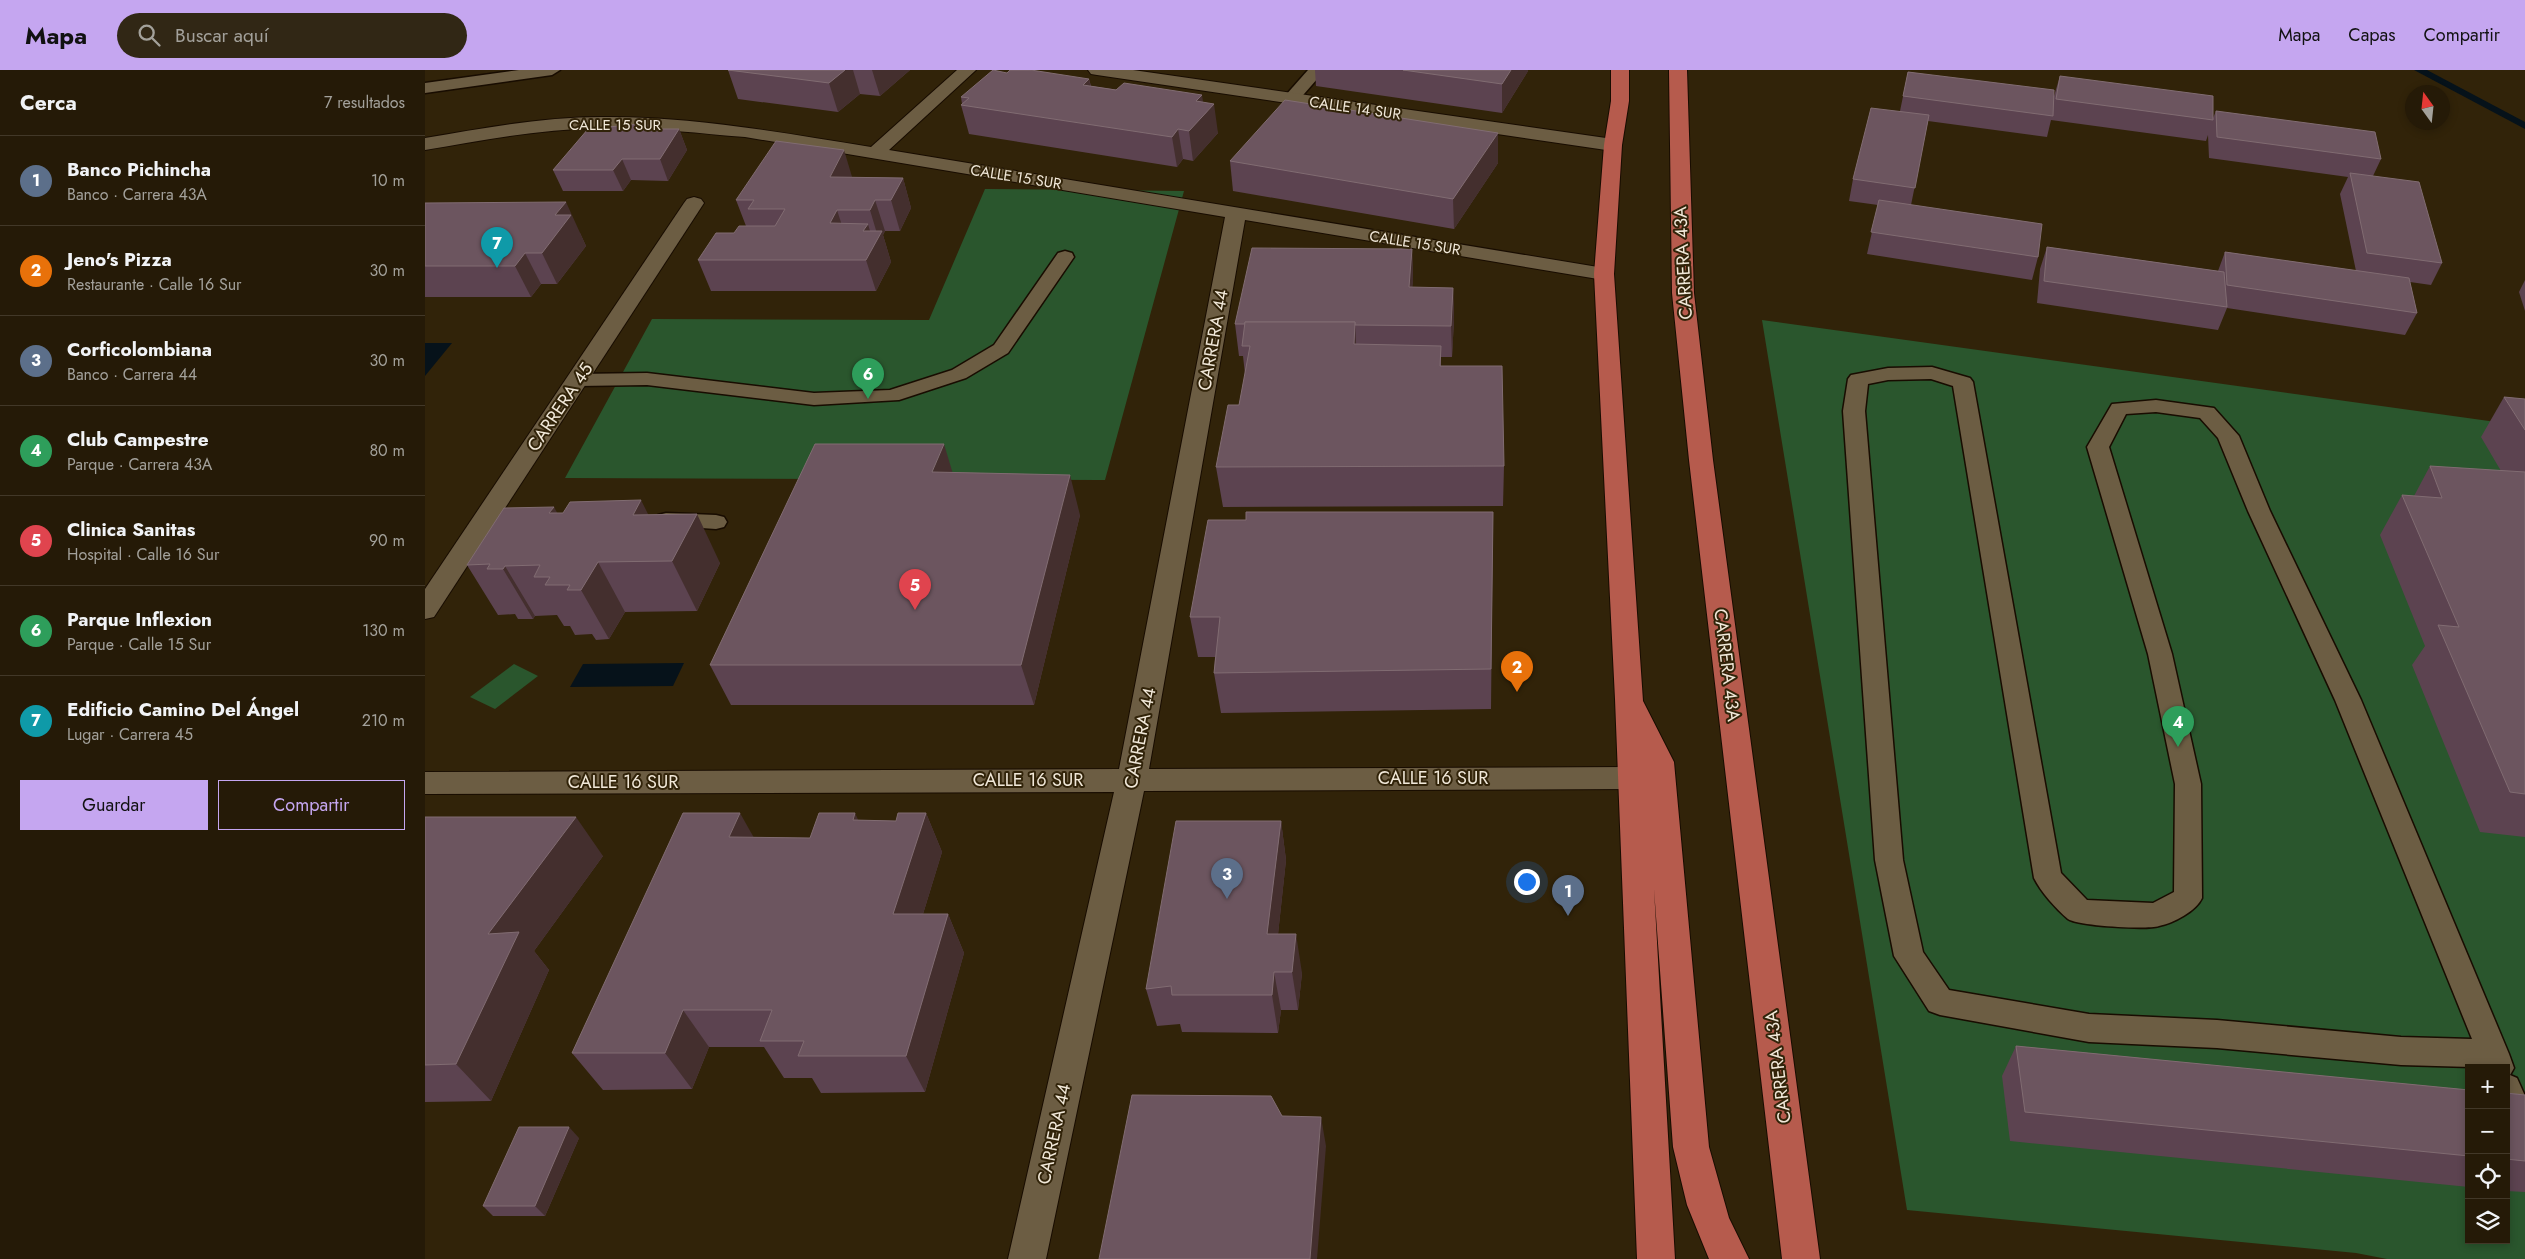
<!DOCTYPE html>
<html lang="es">
<meta charset="utf-8">
<style>
:root{--surface:#251a07;--page:#312715;--text:#f1f3f6;--muted:#a3a19b;--line:#423828;--accent:#c5a6f0}
body{margin:0;font-family:Jost,sans-serif;background:var(--page);color:var(--text)}
.controls{position:absolute;right:15px;bottom:15px;display:grid;overflow:hidden;border-radius:0px;box-shadow:0 2px 8px #0003}
.controls button{width:45px;height:45px;display:grid;place-items:center;padding:0;border:0;border-bottom:1px solid var(--line);background:var(--surface);color:var(--text);font:25px sans-serif}
.compass{position:absolute;left:1980px;top:15px;width:45px;height:45px;border-radius:50%;background:var(--surface);box-shadow:0 2px 8px #0003;rotate:345deg}
.you{position:absolute;left:1101px;top:811px;width:18px;height:18px;margin:-12px;border:4px solid #fff;border-radius:50%;background:#1a73e8;box-shadow:0 0 0 8px #1a73e833}
.badge{display:grid;place-items:center;width:32px;height:32px;border-radius:50%;background:var(--accent);color:#fff;font-size:16px;font-weight:700}
.pin{position:absolute;translate:-50% -41px;filter:drop-shadow(0 1px 2px #0008)}
.pin::after{content:'';position:absolute;top:26px;width:18px;height:15px;background:inherit;clip-path:polygon(0 0,100% 0,50% 100%)}
.list{margin:0;padding:0;list-style:none}
h2{display:flex;justify-content:space-between;align-items:center;height:65px;margin:0;padding:0 20px;font-size:21px}
h2 small{font-size:16px;font-weight:400;color:var(--muted)}
.list li{display:grid;grid-template-columns:32px 1fr auto;gap:15px;align-items:center;box-sizing:border-box;height:90px;padding:0 20px;border-top:1px solid var(--line)}
.list b{display:block;font-size:19px;white-space:nowrap}
.list p{margin:0;font-size:16px;white-space:nowrap;color:var(--muted)}
.list em{font-size:16px;font-style:normal;color:var(--muted)}
.actions{display:flex;gap:10px;padding:15px 20px}
.actions a{flex:1;padding:11px 0;border:1px solid var(--accent);border-radius:0px;text-align:center;font-size:18px;color:var(--accent)}
.actions .main{background:var(--accent);color:#111}
.icon{flex:none;width:28px;height:28px;fill:none;stroke:currentColor;stroke-width:2;stroke-linecap:round;stroke-linejoin:round}
.map{position:relative;flex:none;width:2100px;height:1189px;overflow:hidden}
header{display:flex;align-items:center;gap:30px;box-sizing:border-box;height:70px;padding:0 25px;background:var(--accent);color:#111}
header strong{font-size:24px}
nav{display:flex;gap:28px;margin-inline-start:auto;font-size:18px}
.search{width:350px;height:45px;background:var(--page);display:flex;align-items:center;gap:12px;box-sizing:border-box;padding:0 18px;border-radius:28px;color:var(--muted);font-size:19px}
main{display:flex}
aside{flex:1;background:var(--surface)}
.map>svg:first-child{display:block}
.green{fill:#2a562d;fill-rule:evenodd}
.water{fill:#06121a}
.lines{fill:none;stroke-linecap:round;stroke-linejoin:round}
.stream{fill:#06121a;fill-rule:evenodd}
.lane-casing{stroke:#180c00;stroke-width:3}
.street-casing{stroke:#180c00;stroke-width:2}
.primary-casing{stroke:#180c00;stroke-width:2}
.lane{fill:#6c5d43;fill-rule:evenodd}
.street{fill:#6c5d43;fill-rule:evenodd}
.primary{fill:#b65b4d;fill-rule:evenodd}
.wall{fill:#5c4350}
.shaded-wall{fill:#442f2e}
.building{fill:#6c555f;stroke:#816c72}
.labels{text-anchor:middle;stroke-width:4;stroke-linejoin:round;paint-order:stroke}
.far-street-label{font-size:15px;fill:#f1e8d9;stroke:#312309}
.street-label{font-size:18px;fill:#f1e8d9;stroke:#312309}
</style>
<header>
<strong>Mapa</strong>
<div class="search"><svg class="icon" aria-label="search" viewBox="0 0 24 24"><circle cx="10" cy="10" r="6"/><path d="M15 15l6 6"/></svg>Buscar aquí</div>
<nav><a>Mapa</a><a>Capas</a><a>Compartir</a></nav>
</header>
<main>
<aside>
<h2>Cerca<small>7 resultados</small></h2>
<ul class="list">
<li><span class="badge" style="background:#5c6f8a">1</span><div><b>Banco Pichincha</b><p>Banco · Carrera 43A</p></div><em>10 m</em></li>
<li><span class="badge" style="background:#e8710a">2</span><div><b>Jeno's Pizza</b><p>Restaurante · Calle 16 Sur</p></div><em>30 m</em></li>
<li><span class="badge" style="background:#5c6f8a">3</span><div><b>Corficolombiana</b><p>Banco · Carrera 44</p></div><em>30 m</em></li>
<li><span class="badge" style="background:#2e9e5b">4</span><div><b>Club Campestre</b><p>Parque · Carrera 43A</p></div><em>80 m</em></li>
<li><span class="badge" style="background:#e0444e">5</span><div><b>Clinica Sanitas</b><p>Hospital · Calle 16 Sur</p></div><em>90 m</em></li>
<li><span class="badge" style="background:#2e9e5b">6</span><div><b>Parque Inflexion</b><p>Parque · Calle 15 Sur</p></div><em>130 m</em></li>
<li><span class="badge" style="background:#0f9aa8">7</span><div><b>Edificio Camino Del Ángel</b><p>Lugar · Carrera 45</p></div><em>210 m</em></li>
</ul>
<div class="actions"><a class="main">Guardar</a><a>Compartir</a></div>
</aside>
<div class="map">
<svg width="2100" height="1189" viewBox="0 0 2100 1189">
<rect width="100%" height="100%" fill="#312309"/>
<g class="green">
<path d="M560,119L759,121L680,410L140,408L227,249L504,250Z"/>
<path d="M1337,250L2100,356V1189H1962L1931,1183L1482,1140ZM2044,998H2081V1170H2044Z"/>
<path d="M89,594L113,606L70,639L45,627Z"/>
</g>
<g class="water">
<path d="M0,273H27L0,306Z"/>
<path d="M259,593L248,616L145,617L158,594Z"/>
</g>
<g class="lines">
<path class="stream" d="M1989,0H2002L2100,52V59Z"/>
<g class="lane-casing">
<g id="lane">
<path d="M94,0H135L127,5L0,23V13Z"/>
<path d="M883,0H900L872,32H860L858,29L860,26Z"/>
<path d="M640,181L647,183L649,187L583,283L541,308L474,330L389,335L222,315L153,316L146,314L143,310L146,306L153,304L222,303L389,323L465,320L527,300L569,275L633,183Z"/>
<path d="M1507,297L1545,308L1548,312L1636,803L1662,830L1728,833L1749,822L1750,714L1723,584L1662,377L1687,334L1731,330L1789,338L1814,366L1845,441L1936,630L2084,984L2089,998L2085,1005L2092,1008L2100,1026V1079L2089,1075L2081,1058V998L1976,995L1792,978L1664,972L1515,945L1504,941L1469,886L1450,790L1418,341L1423,309L1426,305L1463,298ZM1506,309L1528,316L1609,808C1616,822 1631,839 1643,849C1653,856 1722,860 1734,856C1749,853 1771,841 1777,828L1776,714L1747,584L1684,377L1701,344L1731,342L1775,348L1793,368L1823,441L1910,630L2047,969L1976,967L1792,950L1664,944L1524,920L1498,882L1478,790L1440,341L1443,314L1463,310Z"/>
<path d="M241,443L291,445L299,447L302,452L299,457L291,459L233,455L230,450L233,445Z"/>
</g>
</g>
<g class="street-casing">
<g id="street">
<path d="M532,0H551L464,80L1179,198L1186,200L1189,204L1186,208L1179,210L820,150L724,699L1206,697L1216,700L1221,708L1216,716L1206,719L719,721L621,1189H583L689,722L0,724V702L694,699L800,147L320,67C272,63 223,57 175,58C116,59 58,70 0,80V68C59,58 118,47 177,47C268,46 357,63 446,77Z"/>
<path d="M663,0H708L1188,69L1195,71L1197,75L1195,79L1188,81L672,5L666,4Z"/>
<path d="M269,127L276,129L279,133L9,547L0,549V519L259,133L262,129Z"/>
</g>
</g>
<g class="primary-casing">
<g id="primary">
<path d="M1186,0H1204V31L1197,75L1189,204L1218,631L1249,692L1284,1077L1304,1148L1324,1189H1284L1262,1135L1248,1077L1229,819L1250,1189H1212L1190,629L1169,204L1179,75L1186,31Z"/>
<path d="M1244,0H1262L1269,223L1288,390L1395,1189H1357L1264,390L1247,223Z"/>
</g>
</g>
<use href="#lane" class="lane"/>
<use href="#street" class="street"/>
<use href="#primary" class="primary"/>
</g>
<g class="wall">
<path d="M303,0H485L455,26L435,24L413,42L313,29Z"/>
<path d="M890,0H1103V1L1077,43L891,16Z"/>
<path d="M1483,2L1629,26L1635,6L1788,48L1791,41L1956,89L1948,106L2017,193L2006,215L1985,212L1992,243L1980,265L1802,238L1793,260L1612,233L1615,199L1622,177L1793,201L1800,182L1931,201L1915,124L1923,107L1784,88L1783,65L1781,71L1626,50L1622,67L1503,51L1486,135L1613,187L1607,210L1442,184L1453,135L1424,131L1428,109L1475,41Z"/>
<path d="M582,3L664,9L666,16L778,32L793,63L768,91L758,89L752,97L544,64L536,35L537,34L536,27Z"/>
<path d="M230,56L231,59H254L262,80L243,111L206,110L198,121H138L128,100Z"/>
<path d="M805,91L1073,93L1029,159L808,121Z"/>
<path d="M427,107L478,108L486,138L475,161H460L458,165L466,192L451,221H286L273,190L309,163L321,156L311,130Z"/>
<path d="M0,133L155,163L161,176L132,214H116L106,227H0Z"/>
<path d="M987,179L988,210L987,217L1028,218L1029,249L1027,287H1016V296L1079,396L1078,436L798,437L791,397L814,335L820,304L818,286H814L810,254Z"/>
<path d="M2100,210V241L2094,222Z"/>
<path d="M2079,327L2100,329V767L2055,762L1987,595L2000,576L1955,465L1977,425L1989,426L2005,396L2076,401L2056,367Z"/>
<path d="M528,403L655,445L609,635H306L285,595Z"/>
<path d="M1068,442L1066,639L796,643L789,603L790,587H773L765,547L821,450Z"/>
<path d="M132,443L223,445L295,493L272,541L200,542L184,569L171,570L167,564L150,565L145,556H139L132,545L110,546L108,549H93L90,544L73,545L42,495Z"/>
<path d="M501,743L517,782L498,844H523L539,883L500,1022L396,1023L387,1008H359L339,977H284L267,1019L178,1020L147,983L329,767L385,768L433,750L471,751Z"/>
<path d="M0,747L178,786L109,881L124,900L66,1031L0,1032Z"/>
<path d="M856,751L861,790L853,864L877,903L873,940H856L853,963L757,962L755,954L732,956L721,919Z"/>
<path d="M1591,976L2044,1020V1117L1585,1071L1577,1006Z"/>
<path d="M2081,1023L2100,1025V1122L2081,1121Z"/>
<path d="M154,1068L120,1146H68L58,1136Z"/>
</g>
<g class="shaded-wall">
<path d="M420,0H428L435,24L413,42L404,13Z"/>
<path d="M447,0H485L455,26Z"/>
<path d="M1086,0H1103V1L1077,43V14Z"/>
<path d="M664,9L670,38L658,15Z"/>
<path d="M777,25L780,44L789,34L793,63L768,91L764,61L771,31Z"/>
<path d="M254,59L262,80L243,111L235,89Z"/>
<path d="M753,59L758,89L752,97L747,67Z"/>
<path d="M1073,63V93L1029,159L1028,129Z"/>
<path d="M419,80L428,110L405,107Z"/>
<path d="M197,89L206,110L198,121L188,100Z"/>
<path d="M478,108L486,138L475,161L466,130Z"/>
<path d="M450,130L460,161L458,165L466,192L451,221L441,190L438,161L443,154L449,175L453,167L445,140Z"/>
<path d="M141,132L161,176L132,214L117,183L130,145Z"/>
<path d="M412,140L422,171L405,153Z"/>
<path d="M987,179L988,210L985,249L984,217Z"/>
<path d="M100,183L116,214L106,227L90,196Z"/>
<path d="M1028,218L1029,249L1027,287L1026,256Z"/>
<path d="M930,252L932,291L929,274Z"/>
<path d="M519,374L531,414L507,402Z"/>
<path d="M645,405L655,445L609,635L596,595Z"/>
<path d="M216,430L241,480L208,445Z"/>
<path d="M129,437L156,486L124,443Z"/>
<path d="M272,444L295,493L272,541L247,491Z"/>
<path d="M173,492L200,542L184,569L156,520Z"/>
<path d="M80,496L110,546L108,549L78,499Z"/>
<path d="M315,743L337,782L304,767Z"/>
<path d="M430,743L448,782L428,750Z"/>
<path d="M501,743L517,782L486,883L468,844Z"/>
<path d="M151,747L178,786L109,881L124,900L66,1031L31,994L63,864Z"/>
<path d="M856,751L861,790L849,902L842,864Z"/>
<path d="M523,844L539,883L500,1022L481,986Z"/>
<path d="M871,864L877,903L873,940L867,902Z"/>
<path d="M849,902L856,940L853,963L847,925Z"/>
<path d="M258,940L284,977L267,1019L240,983Z"/>
<path d="M896,1047L901,1076L892,1189H885Z"/>
<path d="M144,1057L154,1068L120,1146L110,1136Z"/>
</g>
<g class="building">
<path d="M303,0H420L404,13Z"/>
<path d="M568,0L582,3L585,0H606L664,9L658,15L691,20L699,13L777,25L771,31L789,34L764,61L753,59L747,67L536,35L544,28L536,27Z"/>
<path d="M978,0H1086L1077,14Z"/>
<path d="M1483,2L1629,20L1628,46L1478,26Z"/>
<path d="M1635,6L1788,26V50L1631,29Z"/>
<path d="M860,30L1073,63L1028,129L805,91Z"/>
<path d="M1446,38L1504,45L1490,118L1428,109Z"/>
<path d="M1791,41L1950,62L1956,89L1792,67Z"/>
<path d="M214,54L230,56L227,59H254L235,89H197L188,100H128L163,59Z"/>
<path d="M351,71L419,80L405,107L478,108L466,130H450L445,140H412L405,153L443,154L438,161H457L441,190H273L291,163H309L314,156H350L360,139H323L329,130H311Z"/>
<path d="M1925,103L1994,112L2017,193L1942,183Z"/>
<path d="M1454,130L1617,154L1613,187L1446,162Z"/>
<path d="M141,132L130,145H146L117,183H100L90,196H0V133Z"/>
<path d="M1622,177L1799,202L1802,237L1619,211Z"/>
<path d="M827,178L987,179L984,217L1028,218L1026,256L930,255V252H820V254H810Z"/>
<path d="M1800,182L1984,208L1992,243L1802,215Z"/>
<path d="M820,252H930L929,274L1016,276L1015,296H1077L1079,396L791,397L803,335H814L825,276H817Z"/>
<path d="M2079,327L2100,329V360Z"/>
<path d="M390,374H519L507,402L645,405L596,595H285Z"/>
<path d="M2005,396L2100,402V724L2085,722L2013,555L2034,557L1977,425L2017,428Z"/>
<path d="M216,430L208,445L272,444L247,491L173,492L156,520H142L145,515H120L125,507H109L115,495L80,496L78,499H62L65,494L42,495L79,438L129,437L124,443H138L145,432Z"/>
<path d="M821,442H1068L1066,599L789,603L795,547H765L783,450H821Z"/>
<path d="M258,743H315L304,767L385,768L394,743H430L428,750L471,751L473,743H501L468,844H523L481,986H373L379,971H335L347,940H258L240,983H147Z"/>
<path d="M0,747H151L63,864L94,862L31,994L0,995Z"/>
<path d="M751,751H856L842,864H871L867,902H849L847,925H747L746,916L721,919Z"/>
<path d="M1591,976L2044,1020V1086L1600,1042Z"/>
<path d="M2081,1023L2100,1025V1091L2081,1089Z"/>
<path d="M707,1025L846,1026L857,1046L896,1047L885,1189H674Z"/>
<path d="M94,1057H144L110,1136H58Z"/>
</g>
<g class="labels">
<g class="far-street-label">
<text transform="translate(930 38) rotate(8)" y="5">CALLE 14 SUR</text>
<text x="190" y="60">CALLE 15 SUR</text>
<text transform="translate(591 107) rotate(9)" y="5">CALLE 15 SUR</text>
<text transform="translate(990 173) rotate(9)" y="5">CALLE 15 SUR</text>
</g>
<g class="street-label">
<text transform="translate(1258 193) rotate(-93)" y="6">CARRERA 43A</text>
<text transform="translate(788 270) rotate(-80)" y="6">CARRERA 44</text>
<text transform="translate(135 337) rotate(-56)" y="6">CARRERA 45</text>
<text transform="translate(1302 595) rotate(83)" y="6">CARRERA 43A</text>
<text transform="translate(715 668) rotate(-79)" y="6">CARRERA 44</text>
<text x="1008" y="714">CALLE 16 SUR</text>
<text x="603" y="716">CALLE 16 SUR</text>
<text x="198" y="718">CALLE 16 SUR</text>
<text transform="translate(1353 997) rotate(-97)" y="6">CARRERA 43A</text>
<text transform="translate(629 1064) rotate(-78)" y="6">CARRERA 44</text>
</g>
</g>
</svg>
<div class="controls">
<button>+</button>
<button>−</button>
<button><svg class="icon" aria-label="locate" viewBox="0 0 24 24"><circle cx="12" cy="12" r="6"/><path d="M12 2v4M12 18v4M2 12h4M18 12h4"/></svg></button>
<button><svg class="icon" aria-label="layers" viewBox="0 0 24 24"><path d="M12 4l9 5-9 5-9-5zM3 14l9 5 9-5"/></svg></button>
</div>
<svg class="compass" viewBox="-18 -18 36 36"><path d="M0-13l5 13h-10z" fill="#e53935"/><path d="M0 13l5-13h-10z" fill="#a3a19b"/></svg>
<div class="you"></div>
<div class="pin badge" style="left:1143px;top:846px;background:#5c6f8a">1</div>
<div class="pin badge" style="left:1092px;top:622px;background:#e8710a">2</div>
<div class="pin badge" style="left:802px;top:829px;background:#5c6f8a">3</div>
<div class="pin badge" style="left:1753px;top:677px;background:#2e9e5b">4</div>
<div class="pin badge" style="left:490px;top:540px;background:#e0444e">5</div>
<div class="pin badge" style="left:443px;top:329px;background:#2e9e5b">6</div>
<div class="pin badge" style="left:72px;top:198px;background:#0f9aa8">7</div>
</div>
</main>
